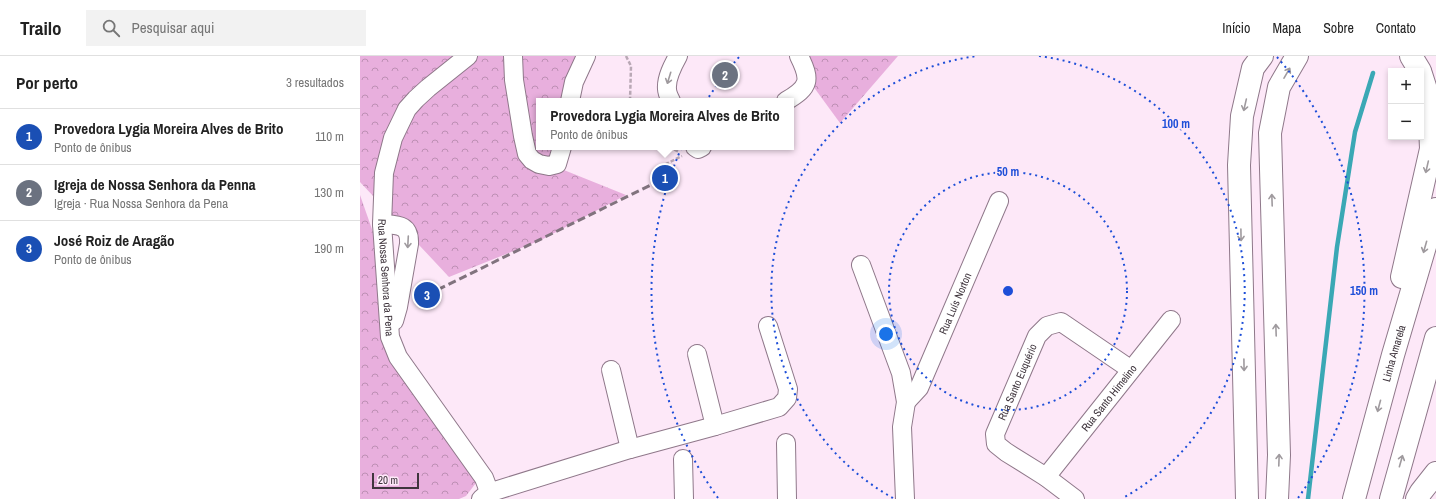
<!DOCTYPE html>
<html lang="pt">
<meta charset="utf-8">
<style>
:root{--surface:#fff;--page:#f2f2f2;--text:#222;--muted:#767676;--line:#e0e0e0;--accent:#0f766e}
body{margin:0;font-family:"Archivo Narrow",sans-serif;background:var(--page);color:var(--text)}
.controls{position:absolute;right:12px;top:12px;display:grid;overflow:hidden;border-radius:0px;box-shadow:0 2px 6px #0003}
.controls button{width:36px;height:36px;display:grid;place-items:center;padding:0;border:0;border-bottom:1px solid var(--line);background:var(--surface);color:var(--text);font:20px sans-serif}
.scale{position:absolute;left:12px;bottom:10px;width:47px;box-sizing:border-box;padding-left:4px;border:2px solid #3f353d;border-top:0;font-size:11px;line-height:14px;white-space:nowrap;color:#3f353d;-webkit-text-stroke:3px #fde8f8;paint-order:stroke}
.you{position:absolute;left:526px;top:278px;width:14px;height:14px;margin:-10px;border:3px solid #fff;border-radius:50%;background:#1a73e8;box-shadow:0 0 0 6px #1a73e833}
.badge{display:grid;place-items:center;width:26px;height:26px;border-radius:50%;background:var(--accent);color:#fff;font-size:13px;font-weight:700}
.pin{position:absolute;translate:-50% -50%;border:2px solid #fff;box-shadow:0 1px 4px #0006}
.popup{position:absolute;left:176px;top:42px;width:258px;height:52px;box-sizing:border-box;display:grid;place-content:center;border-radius:0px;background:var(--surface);filter:drop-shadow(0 1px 3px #0005);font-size:13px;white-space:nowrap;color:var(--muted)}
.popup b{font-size:15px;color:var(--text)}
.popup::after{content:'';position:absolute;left:50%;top:100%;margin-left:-8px;border:8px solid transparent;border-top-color:var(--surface)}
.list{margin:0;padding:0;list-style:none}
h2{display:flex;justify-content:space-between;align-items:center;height:52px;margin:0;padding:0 16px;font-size:17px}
h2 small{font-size:13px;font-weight:400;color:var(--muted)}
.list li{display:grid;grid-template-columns:26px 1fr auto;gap:12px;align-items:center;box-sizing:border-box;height:56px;padding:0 16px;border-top:1px solid var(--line)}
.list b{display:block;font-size:15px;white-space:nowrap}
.list p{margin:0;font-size:13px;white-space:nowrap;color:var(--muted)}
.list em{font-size:13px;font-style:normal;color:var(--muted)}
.icon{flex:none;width:22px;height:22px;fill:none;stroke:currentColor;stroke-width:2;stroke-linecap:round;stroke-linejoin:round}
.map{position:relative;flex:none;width:1076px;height:443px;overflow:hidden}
header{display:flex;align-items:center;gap:24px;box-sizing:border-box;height:56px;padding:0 20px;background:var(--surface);border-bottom:1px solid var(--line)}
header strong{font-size:19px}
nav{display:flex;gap:22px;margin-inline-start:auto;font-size:14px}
.search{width:280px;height:36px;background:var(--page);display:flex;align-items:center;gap:10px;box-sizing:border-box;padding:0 14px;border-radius:0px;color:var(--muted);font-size:15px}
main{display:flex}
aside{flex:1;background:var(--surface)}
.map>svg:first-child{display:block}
.forest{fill:url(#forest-crowns)}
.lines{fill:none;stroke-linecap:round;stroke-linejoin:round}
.stream{stroke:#3aa8b5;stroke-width:4.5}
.street-casing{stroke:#8f788a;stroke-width:20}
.highway-casing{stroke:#8f788a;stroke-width:24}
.path{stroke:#b9a8b5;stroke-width:2.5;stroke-dasharray:4 2;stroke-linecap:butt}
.street{stroke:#fff;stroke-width:18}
.highway{stroke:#fff;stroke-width:22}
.rail{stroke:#81737e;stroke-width:3;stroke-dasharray:8 4;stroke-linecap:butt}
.oneway{stroke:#9f9a9e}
.ring{fill:none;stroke:#1d4ed8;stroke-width:2;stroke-dasharray:2 4}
.labels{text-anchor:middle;stroke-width:4;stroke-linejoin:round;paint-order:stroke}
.street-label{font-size:11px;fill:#3f353d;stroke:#fde8f8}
.centre{fill:#1d4ed8;stroke:#fde8f8;stroke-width:2}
.ring-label{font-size:12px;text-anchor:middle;font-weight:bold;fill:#1d4ed8;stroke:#fde8f8;stroke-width:4;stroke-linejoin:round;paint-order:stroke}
</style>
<header>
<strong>Trailo</strong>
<div class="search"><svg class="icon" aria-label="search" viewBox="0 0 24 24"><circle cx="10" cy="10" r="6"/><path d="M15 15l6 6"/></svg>Pesquisar aqui</div>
<nav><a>Início</a><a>Mapa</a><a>Sobre</a><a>Contato</a></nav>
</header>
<main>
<aside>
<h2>Por perto<small>3 resultados</small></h2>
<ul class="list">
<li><span class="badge" style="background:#1a4fb4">1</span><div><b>Provedora Lygia Moreira Alves de Brito</b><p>Ponto de ônibus</p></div><em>110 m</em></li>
<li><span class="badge" style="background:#6b7280">2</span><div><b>Igreja de Nossa Senhora da Penna</b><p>Igreja · Rua Nossa Senhora da Pena</p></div><em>130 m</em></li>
<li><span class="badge" style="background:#1a4fb4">3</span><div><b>José Roiz de Aragão</b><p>Ponto de ônibus</p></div><em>190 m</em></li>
</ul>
</aside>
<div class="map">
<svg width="1076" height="443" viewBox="0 0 1076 443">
<defs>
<pattern id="forest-crowns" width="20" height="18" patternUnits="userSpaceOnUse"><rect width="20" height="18" fill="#e8afdd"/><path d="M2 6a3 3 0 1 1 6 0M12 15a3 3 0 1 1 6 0" fill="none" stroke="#bd8fb4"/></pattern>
</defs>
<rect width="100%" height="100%" fill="#fde8f8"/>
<g class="forest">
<path d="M0,0H215L209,45H179V91H199L197,100L179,104L266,139L181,184L89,221L0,126Z"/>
<path d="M431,0H538L480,67Z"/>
<path d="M0,139L14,179L35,294L122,419L106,440L99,443H0Z"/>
</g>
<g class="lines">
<path class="stream" d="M948,443L977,191L995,76L1013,17"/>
<g class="street-casing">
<g id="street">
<path id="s1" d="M108,0L68,32L56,43L47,53L33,82L24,117L22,168L30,281L38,301L124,422L127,430L128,437L121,443"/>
<path d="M153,0L154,24L163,80L167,98L172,104L179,108L189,110L197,108L202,91"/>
<path d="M210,45L214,26L226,0"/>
<path d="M311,45C309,41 307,37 307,33C306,22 313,9 318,0"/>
<path d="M426,45C450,31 451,24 439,0"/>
<path d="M335,91L338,93L342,91"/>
<path d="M22,168C38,169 50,168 49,188L38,251L34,265"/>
<path d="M501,209L541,317L546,346L542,371L545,443"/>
<path d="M337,298L355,370"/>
<path d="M251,314L270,393"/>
<path id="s2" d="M546,346L559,332L639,145"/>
<path d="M426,387L427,443"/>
<path d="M323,403L324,443"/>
<path id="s3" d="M686,421L811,264"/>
<path d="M128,437L270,393L355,370L419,351L427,342L428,333L408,270"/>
<path id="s4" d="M715,443L686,421L646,396L636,388L635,378L677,280L687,270L701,266L770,313"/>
</g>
</g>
<g class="highway-casing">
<g id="highway">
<path d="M1051,0L1060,15"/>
<path d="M1042,221L1071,93L1069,43L1061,18"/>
<path d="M887,443L879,109L882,60L893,12L902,0"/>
<path d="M917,443L919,399L910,77L919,31L937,0"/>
<path id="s5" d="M994,443L1033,299L1076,153"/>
<path d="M1031,443L1076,282"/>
<path d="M1057,443L1061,436L1076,417"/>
</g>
</g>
<g class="path">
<path d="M266,0L271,10L270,45"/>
<path d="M309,91L319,96"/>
<path d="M305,122L300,111L322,100"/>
<path d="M55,244L67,239"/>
</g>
<use href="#street" class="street"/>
<use href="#highway" class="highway"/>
<path class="rail" d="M67,239L305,122"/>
</g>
<defs><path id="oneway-shaft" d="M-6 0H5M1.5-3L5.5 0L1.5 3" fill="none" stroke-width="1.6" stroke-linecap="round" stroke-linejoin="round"/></defs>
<g class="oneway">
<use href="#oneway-shaft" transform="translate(927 17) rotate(-60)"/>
<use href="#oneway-shaft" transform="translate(309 22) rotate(107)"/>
<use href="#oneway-shaft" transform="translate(885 49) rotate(103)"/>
<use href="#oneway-shaft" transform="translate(1067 111) rotate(103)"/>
<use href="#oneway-shaft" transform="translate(912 144) rotate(-92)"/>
<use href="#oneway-shaft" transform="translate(881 179) rotate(89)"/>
<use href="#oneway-shaft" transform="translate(48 186) rotate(93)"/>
<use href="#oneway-shaft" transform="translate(1065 191) rotate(106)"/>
<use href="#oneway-shaft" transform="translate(916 274) rotate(-92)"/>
<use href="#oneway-shaft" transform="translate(884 309) rotate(89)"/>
<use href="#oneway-shaft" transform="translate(1019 350) rotate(105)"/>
<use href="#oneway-shaft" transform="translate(919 404) rotate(-88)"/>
<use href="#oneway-shaft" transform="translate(1041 405) rotate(-74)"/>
</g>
<g class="ring">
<circle cx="648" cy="235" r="119"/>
<path d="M533 442A237 237 0 0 1 617 0M679 0A237 237 0 0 1 763 442"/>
<path d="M358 442A356 356 0 0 1 379 1M917 1A356 356 0 0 1 938 442"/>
</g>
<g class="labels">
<g class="street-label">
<text dy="4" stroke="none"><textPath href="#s1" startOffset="254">Rua Nossa Senhora da Pena</textPath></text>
<text dy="4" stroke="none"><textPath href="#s2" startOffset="111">Rua Luís Norton</textPath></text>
<text dy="4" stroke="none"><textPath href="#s5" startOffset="151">Linha Amarela</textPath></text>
<text dy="4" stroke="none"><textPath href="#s4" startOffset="163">Rua Santo Euquério</textPath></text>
<text dy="4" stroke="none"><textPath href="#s3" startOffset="101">Rua Santo Himelino</textPath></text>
</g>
</g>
<circle cx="648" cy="235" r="6" class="centre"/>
<g class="ring-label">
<text x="816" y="72">100 m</text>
<text x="648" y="120">50 m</text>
<text x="1004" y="239">150 m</text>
</g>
</svg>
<div class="controls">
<button>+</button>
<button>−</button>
</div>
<div class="scale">20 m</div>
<div class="you"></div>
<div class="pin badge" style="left:305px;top:122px;background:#1a4fb4">1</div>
<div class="popup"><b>Provedora Lygia Moreira Alves de Brito</b>Ponto de ônibus</div>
<div class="pin badge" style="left:365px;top:19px;background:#6b7280">2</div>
<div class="pin badge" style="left:67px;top:239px;background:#1a4fb4">3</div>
</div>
</main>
